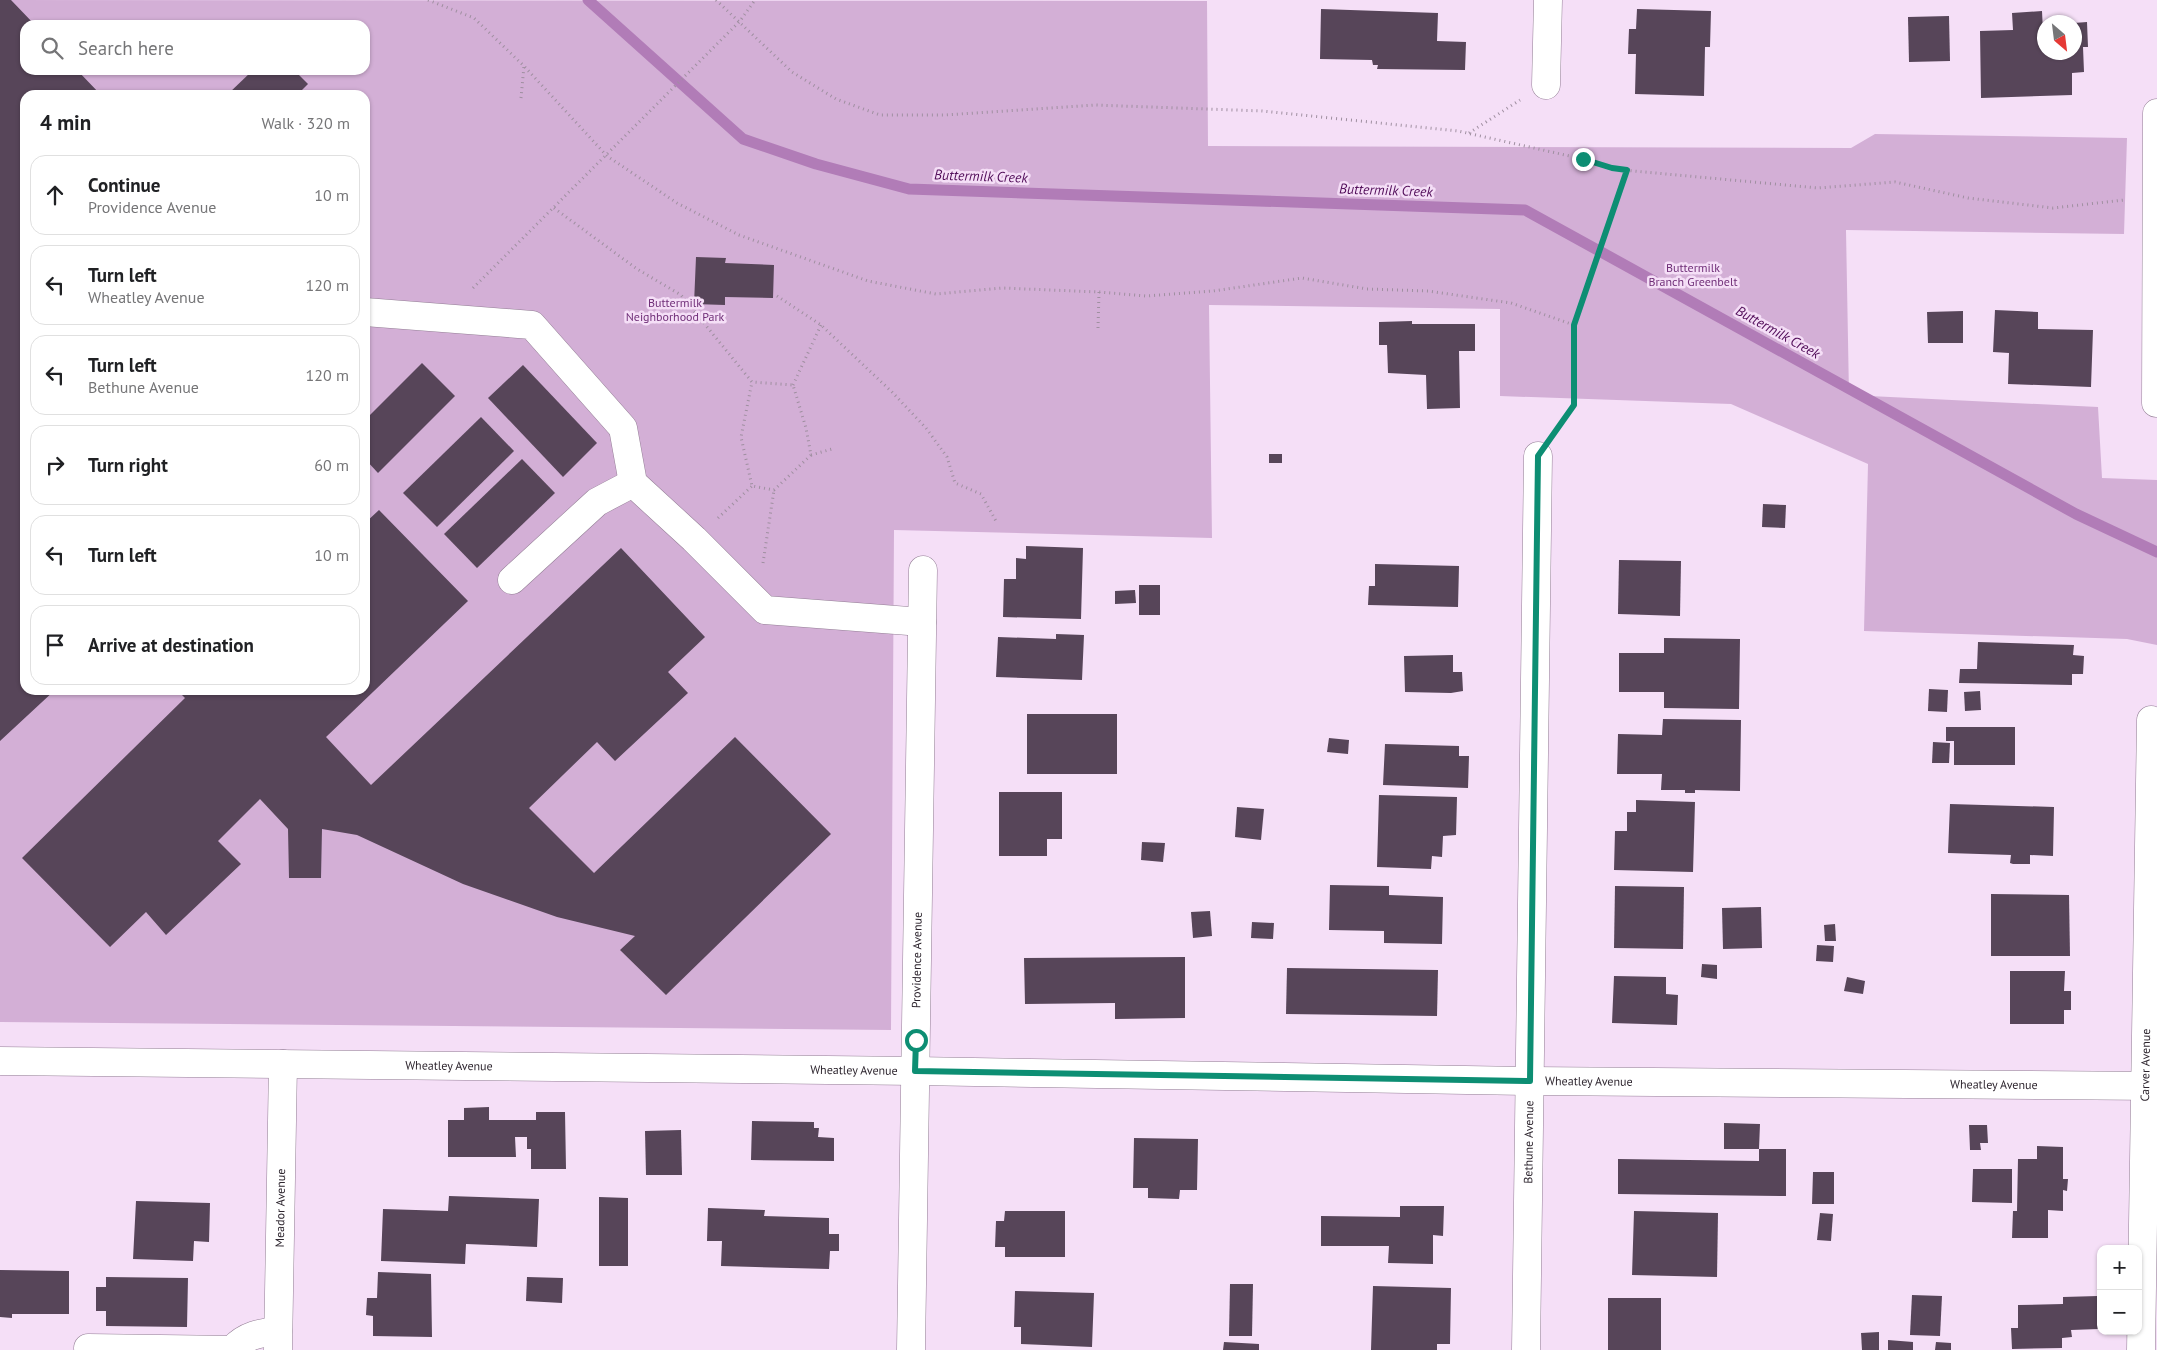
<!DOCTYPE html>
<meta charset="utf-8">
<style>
:root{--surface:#fff;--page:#f2f2f2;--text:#202124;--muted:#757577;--line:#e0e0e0}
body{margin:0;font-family:"PT Sans",sans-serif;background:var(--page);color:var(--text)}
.controls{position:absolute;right:15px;bottom:15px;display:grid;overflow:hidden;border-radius:10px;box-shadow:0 1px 4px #0004}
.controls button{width:45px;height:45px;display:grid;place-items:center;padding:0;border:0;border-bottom:1px solid var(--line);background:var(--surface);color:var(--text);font:25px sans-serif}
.compass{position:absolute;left:2037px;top:15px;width:45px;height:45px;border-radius:50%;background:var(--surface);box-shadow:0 1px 4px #0004;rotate:152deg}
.stop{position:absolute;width:15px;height:15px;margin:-11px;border:4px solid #0d8e73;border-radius:50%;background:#fff}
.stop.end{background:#0d8e73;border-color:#fff;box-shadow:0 1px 5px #0008}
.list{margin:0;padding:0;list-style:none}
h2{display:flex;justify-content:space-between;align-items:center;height:65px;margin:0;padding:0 20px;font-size:21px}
h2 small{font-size:16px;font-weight:400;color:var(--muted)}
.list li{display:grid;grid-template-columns:32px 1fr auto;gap:15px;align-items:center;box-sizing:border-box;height:80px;margin:0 10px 10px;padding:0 10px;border:1px solid var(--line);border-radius:15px}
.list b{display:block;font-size:19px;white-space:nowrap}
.list p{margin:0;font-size:16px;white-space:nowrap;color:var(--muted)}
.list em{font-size:16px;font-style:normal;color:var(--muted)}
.icon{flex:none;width:28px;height:28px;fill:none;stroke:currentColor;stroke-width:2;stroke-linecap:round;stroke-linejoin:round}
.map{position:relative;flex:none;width:2157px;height:1350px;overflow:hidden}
.search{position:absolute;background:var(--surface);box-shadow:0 1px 4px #0004;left:20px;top:20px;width:350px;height:55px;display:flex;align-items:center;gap:12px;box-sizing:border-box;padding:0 18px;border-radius:15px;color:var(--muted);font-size:19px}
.panel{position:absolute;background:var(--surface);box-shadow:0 1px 4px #0004;left:20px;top:90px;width:350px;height:605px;border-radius:15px}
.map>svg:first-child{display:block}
.green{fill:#d3afd6;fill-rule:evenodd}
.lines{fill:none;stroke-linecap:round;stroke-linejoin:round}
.stream{stroke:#b17cb7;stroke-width:11}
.building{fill:#574559}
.minor-casing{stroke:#937e95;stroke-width:29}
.path{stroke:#9f8fa0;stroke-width:3;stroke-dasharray:1 4;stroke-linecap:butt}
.minor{stroke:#fff;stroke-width:28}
.route{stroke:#0d8e73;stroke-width:6}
.labels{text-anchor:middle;stroke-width:5;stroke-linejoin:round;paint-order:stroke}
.park-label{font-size:12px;fill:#702f78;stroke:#f5dff7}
.street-label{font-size:12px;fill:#2d252e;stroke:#f5dff7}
.water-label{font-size:14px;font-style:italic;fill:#510d59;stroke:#f5dff7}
</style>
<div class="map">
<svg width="2157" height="1350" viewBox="0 0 2157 1350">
<rect width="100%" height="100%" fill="#f5dff7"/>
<path class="green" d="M0,0L1207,1L1208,146L1851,148L1875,134L2127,138L2124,234L1846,230L1849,395L2098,407L2102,478L2157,480V645L2127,639L1864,631L1868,464L1731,404L1500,396V309L1209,305L1212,538L894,530L891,1030L0,1022ZM25,25H365V70H25ZM25,95H365V690H25Z"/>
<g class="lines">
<path class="stream" d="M588,0L743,139L816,164L909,189L1525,210L2076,514L2157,552"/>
</g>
<g class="building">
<path d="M0,0H11L35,25H25V70H77L101,95H25V690H55L0,741Z"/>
<path d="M1321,9L1438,13L1437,41L1466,42L1465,70L1377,69L1378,65H1373L1372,60L1320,59Z"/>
<path d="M1637,9L1711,11L1710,47H1705L1704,96L1635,94L1636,54H1628L1629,29H1636Z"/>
<path d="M2042,11L2044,52H2074V23L2087,22L2088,47H2083L2084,72L2072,73V95L1981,98L1980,31L2013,30L2012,13Z"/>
<path d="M1949,16L1950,61L1909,62L1908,17Z"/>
<path d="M253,70H294L308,84L297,95H227Z"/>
<path d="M696,257L726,258L725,263L774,265L773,298L725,297V305L694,304Z"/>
<path d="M1995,310L2038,312V329L2093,330L2091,387L2008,384L2009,353L1993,352Z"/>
<path d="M1963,311V343H1928L1927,312Z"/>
<path d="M1412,321V324H1475V351H1459L1460,408L1427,409L1426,375L1388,373L1387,345H1379V322Z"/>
<path d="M422,363L455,396L378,473L365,459V420Z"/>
<path d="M523,365L597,443L563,477L488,398Z"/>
<path d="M481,417L514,451L437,527L403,493Z"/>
<rect x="1269" y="454" width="13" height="9"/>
<path d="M522,459L555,493L477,568L444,534Z"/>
<path d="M1763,504L1786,505L1785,528L1762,527Z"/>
<path d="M379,510L468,601L326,737L371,785L621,548L705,637L668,672L688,693L615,761L597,742L529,808L594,873L735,737L831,834L666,995L620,950L635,936L557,917L463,884L357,835L322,829L321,878H289L288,829L260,799L218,841L241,864L166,935L146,912L110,947L22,858L185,698L177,690H365V523Z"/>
<path d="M1026,546L1083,548L1081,619L1003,617L1004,579H1016V558L1026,559Z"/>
<path d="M1619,560L1681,561L1680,616L1618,614Z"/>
<path d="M1375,564L1459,566L1458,607L1368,605L1369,586H1375Z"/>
<rect x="1139" y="585" width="21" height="30"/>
<path d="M1135,590L1136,603L1115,604V591Z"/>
<path d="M1056,634L1084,635L1082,680L996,677L998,637L1056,639Z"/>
<path d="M1664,638L1740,639L1739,709L1664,708V692H1619V653H1664Z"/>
<path d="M1978,642L2074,645L2073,655L2084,656L2083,674H2072V685L1959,683L1960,669H1977Z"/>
<path d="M1453,655V672H1462L1463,691L1451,693L1405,692L1404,656Z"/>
<path d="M1929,689L1948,690L1947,712L1928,711Z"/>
<path d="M1980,691L1981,710L1965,711L1964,692Z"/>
<rect x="1027" y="714" width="90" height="60"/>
<path d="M1663,719L1741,720L1740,791L1695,790V793H1685V790H1661L1662,774H1617L1618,734L1662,735Z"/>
<path d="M1946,727H2015V765H1954V741H1946Z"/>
<path d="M1329,738L1349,740L1348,754L1327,752Z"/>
<path d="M1933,742L1950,743L1949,763H1932Z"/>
<path d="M1385,744L1459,746V756H1469L1468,788L1383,785Z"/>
<path d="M999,792H1062V839H1047V856H999Z"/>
<path d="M1379,795L1457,797L1456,835L1443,836L1442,857L1432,856L1431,869L1377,867Z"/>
<path d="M1636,800L1695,802L1693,872L1614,870L1615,831H1627V812H1636Z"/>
<path d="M1950,804L2054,807L2053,856L2030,855V864H2013L2010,863L2011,855L1948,853Z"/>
<path d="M1237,807L1264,809L1261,840L1235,837Z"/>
<path d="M1142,842L1165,843L1163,862L1141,860Z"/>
<path d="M1330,885L1389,886V895L1443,897L1442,944L1384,943V931L1329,930Z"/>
<path d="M1615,886L1684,887L1683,949L1614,948Z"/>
<path d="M1991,894L2069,895L2070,956H1991Z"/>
<path d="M1761,907L1762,948L1723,949L1722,908Z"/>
<path d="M1210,911L1212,936L1193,938L1191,912Z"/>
<path d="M1252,922L1274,923L1273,939L1251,938Z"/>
<path d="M1835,924L1836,941H1825L1824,925Z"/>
<path d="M1817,945L1834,946L1833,962L1816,961Z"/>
<path d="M1185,957V1018L1115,1019V1003L1025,1004L1024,958Z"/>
<path d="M1702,964L1717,965V979L1701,977Z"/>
<path d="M1287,968L1438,970L1437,1016L1286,1014Z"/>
<path d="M2010,971H2065L2064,991H2071V1010H2064V1024H2010Z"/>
<path d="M1614,976L1666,977V994L1678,995L1677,1025L1612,1023Z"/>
<path d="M1847,977L1865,981L1863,994L1844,991Z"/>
<path d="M489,1107V1120H536V1112H565L566,1169H531V1149H527V1137H515L516,1157H448V1120H464V1108Z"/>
<path d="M752,1121L814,1122V1128H819L818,1137L834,1138V1161L751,1160Z"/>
<path d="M1724,1123L1760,1124L1759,1149H1786V1196L1618,1194V1159L1759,1161V1149H1724Z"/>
<path d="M1969,1125H1987L1988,1143H1980L1981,1150H1970Z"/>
<path d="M681,1130L682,1175H646L645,1131Z"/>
<path d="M1134,1138L1198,1139L1197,1190H1180L1179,1199L1148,1198V1188H1133Z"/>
<path d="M2037,1146L2063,1147V1179H2068L2067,1191L2063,1190V1211L2048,1210V1238H2012L2013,1211H2017L2018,1159H2037Z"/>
<path d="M1973,1169H2012V1203L1972,1202Z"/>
<path d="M1813,1172H1834V1204H1812Z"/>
<path d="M449,1196L539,1199L537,1247L466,1244L465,1264L381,1261L383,1209L448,1211Z"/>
<path d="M599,1197L628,1198V1266H599Z"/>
<path d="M136,1201L210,1203L209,1242L194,1241L193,1261L133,1259Z"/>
<path d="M1400,1206H1444L1443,1236L1433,1235V1264L1388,1263L1389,1246H1321V1216L1400,1217Z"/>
<path d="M708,1208L765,1210L764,1216L829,1218V1234H839V1251H830L829,1269L721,1266L722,1241H707Z"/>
<path d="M1005,1211H1065V1257H1005V1247H995L996,1221H1004Z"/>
<path d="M1634,1211L1718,1213L1717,1277L1632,1275Z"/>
<path d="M1820,1213L1833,1214L1831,1241L1817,1240Z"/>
<path d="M0,1270L69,1271V1314H12V1318L0,1317Z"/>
<path d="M378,1272L431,1274L432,1337L373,1336V1316L366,1315L367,1298H377Z"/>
<path d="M106,1277L188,1278L187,1327L106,1326V1311H96V1287H106Z"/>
<path d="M527,1277L563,1278L562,1303L526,1301Z"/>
<path d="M1230,1284H1253L1252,1336H1229Z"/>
<path d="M1373,1286L1451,1288L1450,1344H1437V1350H1371Z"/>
<path d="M1015,1291L1094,1293L1092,1347L1021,1344V1327H1014Z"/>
<path d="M1912,1295L1942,1296L1940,1336L1910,1335Z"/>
<path d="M2098,1296L2099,1329L2071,1330L2072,1337L2062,1338V1348L2012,1349L2011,1328H2018V1305L2063,1304V1297Z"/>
<rect x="1608" y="1298" width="53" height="52"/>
<path d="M1879,1332V1350H1862L1861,1333Z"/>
<path d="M1888,1340L1913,1342V1350H1888Z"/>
<path d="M1224,1342L1259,1344V1350H1223Z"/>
<path d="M1936,1342L1951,1343V1350H1935Z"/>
</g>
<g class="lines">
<g class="minor-casing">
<g id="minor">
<path d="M1546,85L1548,0"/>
<path d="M365,312L532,325L623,428L633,483L694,539L765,610L922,622"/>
<path d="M2156,403L2157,113"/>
<path d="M512,580L597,502L633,483"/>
<path id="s1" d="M0,1061L915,1071L1530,1081L2157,1086"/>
<path d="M88,1348L234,1350"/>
<path d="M233,1349C246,1335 260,1333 278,1331"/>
<path id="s2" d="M278,1350L283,1064"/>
<path id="s3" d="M911,1350L923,570"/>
<path id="s4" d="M1526,1350L1538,456"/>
<path id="s5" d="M2141,1350L2151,720"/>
</g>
</g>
<g class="path">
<path d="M428,0L474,18L524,66L607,156L677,203L739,235L868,281L936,294L1002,288L1099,292L1146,296L1213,291L1302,278L1367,289L1428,291L1511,303L1574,325"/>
<path d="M716,0L792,72L836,99L880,115H945L1095,105L1262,111L1458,131L1583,159L1612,169L1818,188L1895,182L1968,198L2053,208L2124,200"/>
<path d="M521,98L524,66"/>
<path d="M1469,133L1520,100"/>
<path d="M554,208L637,269L681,295L752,382L793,385L806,428L811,455L774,490L752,486L741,437L752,382"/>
<path d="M473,288L740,21L755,0"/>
<path d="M777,296L821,325L892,392L926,428L947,457L955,483L981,494L996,521"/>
<path d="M1098,328L1099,292"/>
<path d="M793,385L821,325"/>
<path d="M1555,431L1574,405V325L1627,170"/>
<path d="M811,455L832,449"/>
<path d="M718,518L752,486"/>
<path d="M763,563L774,490"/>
</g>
<use href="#minor" class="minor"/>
</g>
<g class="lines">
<path class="route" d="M916,1040L915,1071L1530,1081L1538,456L1574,405V325L1627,170L1612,168L1583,159"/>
</g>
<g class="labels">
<g class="park-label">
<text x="1693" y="272">Buttermilk<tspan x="1693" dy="14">Branch Greenbelt</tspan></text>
<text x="675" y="307">Buttermilk<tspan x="675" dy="14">Neighborhood Park</tspan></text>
</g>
<g class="street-label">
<text dy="4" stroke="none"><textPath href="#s3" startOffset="390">Providence Avenue</textPath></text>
<text dy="4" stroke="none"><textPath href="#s5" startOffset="285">Carver Avenue</textPath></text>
<text dy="4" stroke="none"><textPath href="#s1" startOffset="449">Wheatley Avenue</textPath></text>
<text dy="4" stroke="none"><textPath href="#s1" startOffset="854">Wheatley Avenue</textPath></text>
<text dy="4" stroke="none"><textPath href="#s1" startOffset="1589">Wheatley Avenue</textPath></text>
<text dy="4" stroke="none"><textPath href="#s1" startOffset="1994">Wheatley Avenue</textPath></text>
<text dy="4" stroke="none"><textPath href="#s4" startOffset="208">Bethune Avenue</textPath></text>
<text dy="4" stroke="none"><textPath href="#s2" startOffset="142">Meador Avenue</textPath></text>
</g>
<g class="water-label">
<text transform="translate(981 176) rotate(2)" y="5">Buttermilk Creek</text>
<text transform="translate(1386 190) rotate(2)" y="5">Buttermilk Creek</text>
<text transform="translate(1778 332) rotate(29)" y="5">Buttermilk Creek</text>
</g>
</g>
</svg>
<div class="controls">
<button>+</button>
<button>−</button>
</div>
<svg class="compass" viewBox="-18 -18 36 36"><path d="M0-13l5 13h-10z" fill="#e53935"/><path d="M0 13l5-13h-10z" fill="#757577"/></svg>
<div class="stop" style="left:916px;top:1040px"></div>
<div class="stop end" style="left:1583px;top:159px"></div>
<div class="search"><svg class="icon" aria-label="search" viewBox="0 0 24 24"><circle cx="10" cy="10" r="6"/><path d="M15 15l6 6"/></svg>Search here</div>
<section class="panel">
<h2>4 min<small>Walk · 320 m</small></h2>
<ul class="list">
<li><svg class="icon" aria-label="ahead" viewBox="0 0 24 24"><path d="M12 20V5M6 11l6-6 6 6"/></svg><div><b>Continue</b><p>Providence Avenue</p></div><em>10 m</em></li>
<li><svg class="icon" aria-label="left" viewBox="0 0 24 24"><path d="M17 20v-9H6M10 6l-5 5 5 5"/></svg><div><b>Turn left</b><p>Wheatley Avenue</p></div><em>120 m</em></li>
<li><svg class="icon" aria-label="left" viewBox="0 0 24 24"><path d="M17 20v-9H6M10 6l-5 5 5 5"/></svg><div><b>Turn left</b><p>Bethune Avenue</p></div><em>120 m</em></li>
<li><svg class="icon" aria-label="right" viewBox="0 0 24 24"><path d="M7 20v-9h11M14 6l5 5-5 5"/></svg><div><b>Turn right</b></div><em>60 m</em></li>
<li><svg class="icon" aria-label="left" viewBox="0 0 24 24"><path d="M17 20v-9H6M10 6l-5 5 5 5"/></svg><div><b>Turn left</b></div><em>10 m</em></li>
<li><svg class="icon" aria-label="arrive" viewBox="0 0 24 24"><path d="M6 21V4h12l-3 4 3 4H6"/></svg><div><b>Arrive at destination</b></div></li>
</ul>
</section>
</div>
